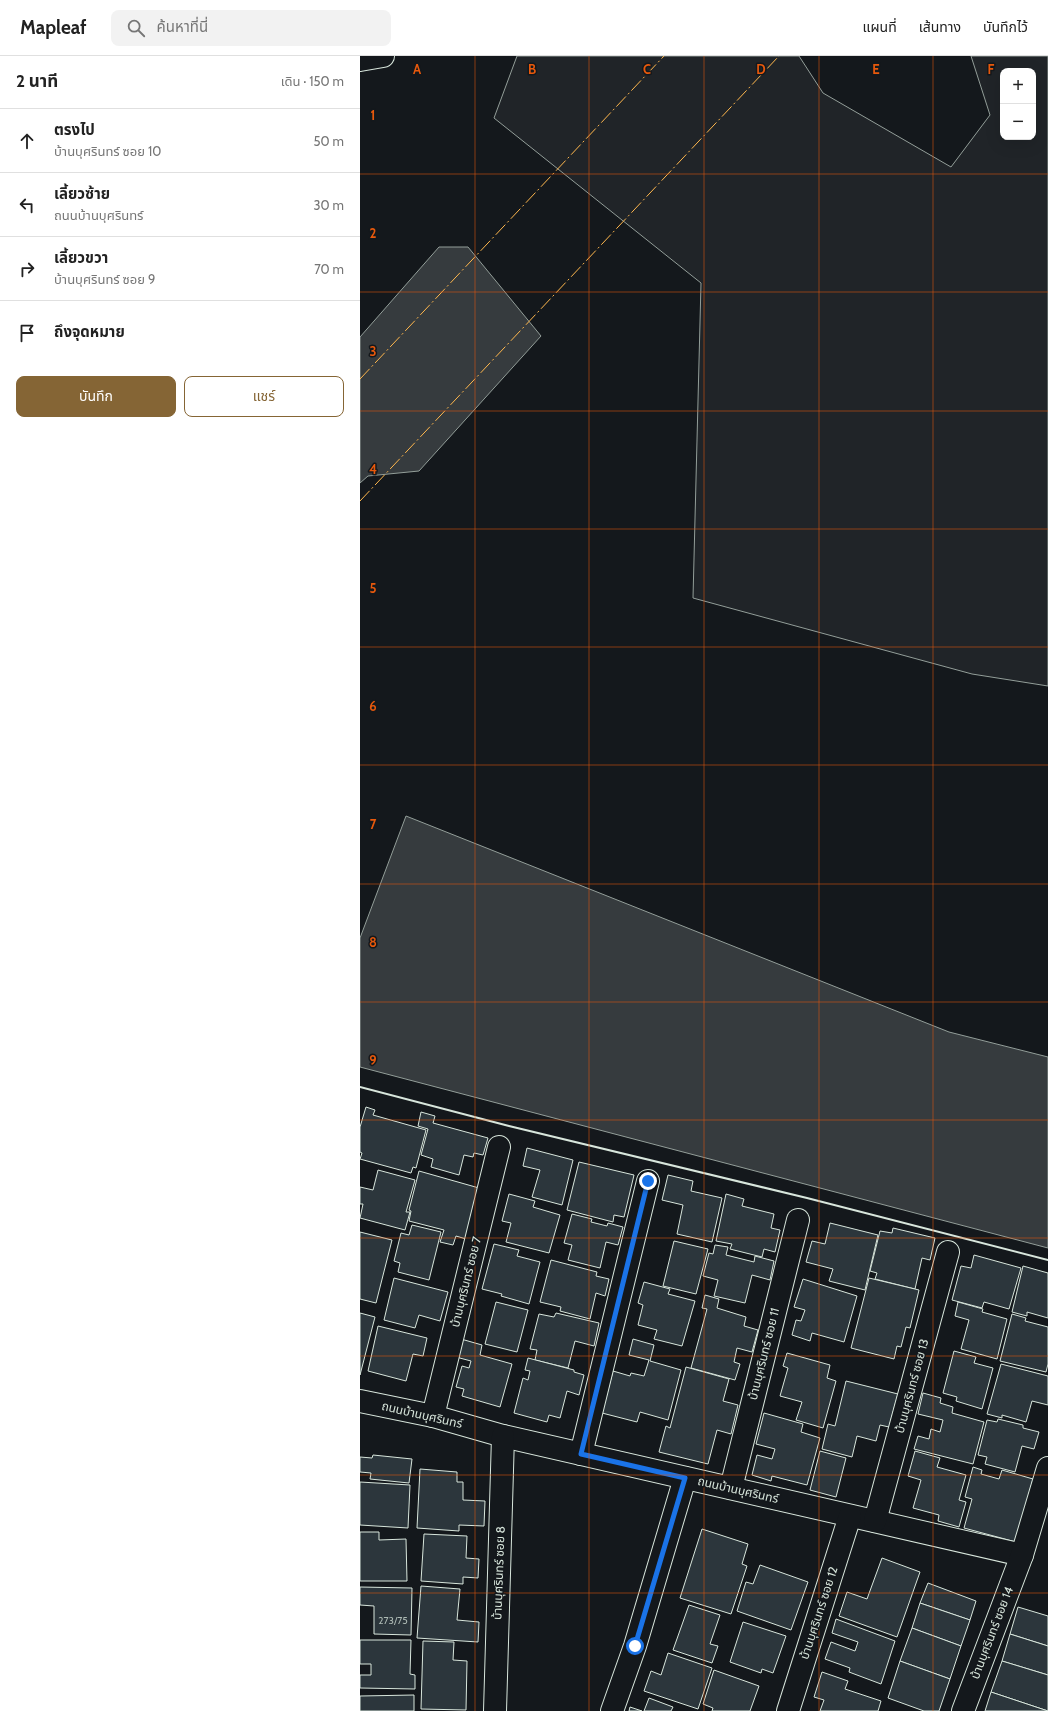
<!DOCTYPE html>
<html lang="th">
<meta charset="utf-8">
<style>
:root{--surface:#fff;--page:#f2f2f2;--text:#222;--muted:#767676;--line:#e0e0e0;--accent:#856535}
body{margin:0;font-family:Cabin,"Noto Sans Thai",sans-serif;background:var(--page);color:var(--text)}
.controls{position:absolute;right:12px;top:12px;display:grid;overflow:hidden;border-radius:8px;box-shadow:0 4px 16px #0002}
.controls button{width:36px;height:36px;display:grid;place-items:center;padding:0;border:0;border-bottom:1px solid var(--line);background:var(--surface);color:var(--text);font:20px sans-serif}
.stop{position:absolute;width:12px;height:12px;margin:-9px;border:3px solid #1a73e8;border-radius:50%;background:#fff}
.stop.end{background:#1a73e8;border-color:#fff;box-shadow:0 1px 4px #0008}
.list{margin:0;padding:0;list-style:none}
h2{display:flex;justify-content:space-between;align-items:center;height:52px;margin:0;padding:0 16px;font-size:17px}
h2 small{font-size:13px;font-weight:400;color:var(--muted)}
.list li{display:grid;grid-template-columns:26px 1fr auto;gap:12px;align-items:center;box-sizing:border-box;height:64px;padding:0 16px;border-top:1px solid var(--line)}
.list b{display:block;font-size:15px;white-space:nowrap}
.list p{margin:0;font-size:13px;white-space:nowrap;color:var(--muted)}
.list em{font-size:13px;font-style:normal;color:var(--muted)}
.actions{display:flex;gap:8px;padding:12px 16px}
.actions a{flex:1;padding:9px 0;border:1px solid var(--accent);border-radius:8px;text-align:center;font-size:14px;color:var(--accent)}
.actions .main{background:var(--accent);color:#fff}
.icon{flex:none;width:22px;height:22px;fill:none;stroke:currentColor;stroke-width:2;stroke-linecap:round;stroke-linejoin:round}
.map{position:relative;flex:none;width:688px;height:1655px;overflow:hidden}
header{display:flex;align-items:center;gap:24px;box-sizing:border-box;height:56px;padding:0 20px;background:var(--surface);border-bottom:1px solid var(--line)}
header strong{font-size:19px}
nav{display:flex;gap:22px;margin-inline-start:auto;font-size:14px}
.search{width:280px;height:36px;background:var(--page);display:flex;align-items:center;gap:10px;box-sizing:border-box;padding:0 14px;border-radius:8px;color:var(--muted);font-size:15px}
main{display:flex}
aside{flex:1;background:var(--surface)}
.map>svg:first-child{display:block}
.green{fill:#202428;stroke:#939e99;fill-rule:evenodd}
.water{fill:#363b3e;stroke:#939e99}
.building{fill:#2c363c;stroke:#d8e6dc}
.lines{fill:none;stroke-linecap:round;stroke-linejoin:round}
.minor-casing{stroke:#d8e6dc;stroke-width:24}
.minor{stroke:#14181c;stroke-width:22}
.wall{stroke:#d8e6dc;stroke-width:2}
.power{stroke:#ffb74d;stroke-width:1;stroke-dasharray:14 3 2 3;stroke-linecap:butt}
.route{stroke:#1a73e8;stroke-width:5}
.grid{fill:none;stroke:#e8590c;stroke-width:1;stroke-opacity:0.55}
.labels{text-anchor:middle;stroke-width:3;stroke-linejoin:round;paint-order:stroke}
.number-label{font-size:10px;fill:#adbab4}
.street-label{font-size:12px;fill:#d8e6dc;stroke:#14181c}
.grid-label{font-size:13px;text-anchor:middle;font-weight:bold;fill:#e8590c;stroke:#14181c;stroke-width:3;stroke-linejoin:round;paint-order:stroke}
</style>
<header>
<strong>Mapleaf</strong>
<div class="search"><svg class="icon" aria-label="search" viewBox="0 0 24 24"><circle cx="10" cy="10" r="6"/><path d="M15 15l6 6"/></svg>ค้นหาที่นี่</div>
<nav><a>แผนที่</a><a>เส้นทาง</a><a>บันทึกไว้</a></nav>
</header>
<main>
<aside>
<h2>2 นาที<small>เดิน · 150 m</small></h2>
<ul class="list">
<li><svg class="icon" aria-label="ahead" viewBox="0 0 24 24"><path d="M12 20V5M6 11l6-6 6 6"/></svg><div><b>ตรงไป</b><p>บ้านบุศรินทร์ ซอย 10</p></div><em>50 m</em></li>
<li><svg class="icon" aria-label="left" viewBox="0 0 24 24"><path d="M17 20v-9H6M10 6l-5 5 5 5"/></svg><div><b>เลี้ยวซ้าย</b><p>ถนนบ้านบุศรินทร์</p></div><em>30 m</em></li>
<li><svg class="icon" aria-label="right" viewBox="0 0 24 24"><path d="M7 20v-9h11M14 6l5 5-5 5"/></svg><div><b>เลี้ยวขวา</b><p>บ้านบุศรินทร์ ซอย 9</p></div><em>70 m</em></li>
<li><svg class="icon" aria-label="arrive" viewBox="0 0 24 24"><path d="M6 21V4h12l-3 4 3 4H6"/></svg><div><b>ถึงจุดหมาย</b></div></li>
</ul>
<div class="actions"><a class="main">บันทึก</a><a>แชร์</a></div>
</aside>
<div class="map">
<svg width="688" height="1655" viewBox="0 0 688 1655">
<rect width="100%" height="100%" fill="#14181c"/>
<path class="green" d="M157,0H439L463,37L591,111L630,59L611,0H688V630L612,618L333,542L341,227L134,62ZM643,15H673V81H643Z"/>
<g class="water">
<path d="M79,191H108L181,280L59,415L8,420L0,427V281Z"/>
<path d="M46,760L589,976L688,1001V1192L0,1011V882Z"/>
</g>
<g class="building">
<path d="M6,1051L15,1054L13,1059L66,1074L56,1112L53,1111L51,1117L0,1103L2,1097L0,1096V1071Z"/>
<path d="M61,1056L75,1060L73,1067L128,1082L123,1099L114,1097L113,1101L104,1099L99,1119L71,1111L73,1103L61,1099L68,1073L58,1070Z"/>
<path d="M167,1092L213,1104L202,1149L172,1141L180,1114L163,1110Z"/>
<path d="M219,1106L274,1119L264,1161L254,1159L253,1166L207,1154Z"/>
<path d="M18,1114L55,1124L46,1156H50L45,1174L0,1162L3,1148H0V1131L13,1134Z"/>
<path d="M59,1115L119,1132L106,1183L96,1180L93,1189L80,1186L84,1174L49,1165L51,1155L49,1154Z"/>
<path d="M308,1119L333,1125L331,1135L362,1142L352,1186L317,1178L323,1149L302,1144Z"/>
<path d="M149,1138L175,1145L173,1151L200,1159L189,1197L146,1186L151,1167L142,1165Z"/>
<path d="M366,1138L384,1143L382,1150L414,1158L411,1172L420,1174L415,1196L404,1193L402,1201L370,1193L372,1188L356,1185Z"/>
<path d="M212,1158L232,1163L231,1166L247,1170L248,1167L263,1171L258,1189L246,1186L240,1212L208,1204L212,1189L204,1187Z"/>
<path d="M470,1167L518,1179L505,1234L469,1225L473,1213L446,1206L452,1185L465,1188Z"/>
<path d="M52,1169L81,1176L69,1224L38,1216L40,1207L34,1205L41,1177L49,1179Z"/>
<path d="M533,1172L575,1182L570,1204L562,1202L555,1233L515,1223L517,1217L510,1215L520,1175L532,1177Z"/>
<path d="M0,1176L32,1184L16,1247L0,1243Z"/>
<path d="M314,1185L348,1193L336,1238L303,1230Z"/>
<path d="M134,1188L159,1194L157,1200L180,1206L169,1248L141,1240L142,1238L122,1233Z"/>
<path d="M355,1189L368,1191L366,1199L394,1206L395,1200L414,1205L410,1224L392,1219L385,1247L354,1240L358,1224L343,1220L349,1197L353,1198Z"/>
<path d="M614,1199L661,1212L649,1253L624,1246L622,1252L592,1244L601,1210L611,1212Z"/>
<path d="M191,1204L237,1216L236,1220L249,1223L245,1240L236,1237L230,1263L200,1255L201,1251L180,1246Z"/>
<path d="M663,1210L688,1217V1262L667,1256V1260L652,1256Z"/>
<path d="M34,1222L88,1236L80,1265L59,1259L55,1272L24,1264Z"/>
<path d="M509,1222L559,1234L550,1272L546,1271L541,1291L537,1290L534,1303L491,1292Z"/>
<path d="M443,1223L497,1240L484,1286L452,1277L450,1285L432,1279L436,1264L441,1265L445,1254L434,1251Z"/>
<path d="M284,1226L310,1233L308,1238L335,1245L322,1290L294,1283L297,1274L278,1269L283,1249L278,1247Z"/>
<path d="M345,1239L359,1243L357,1252L386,1261L384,1270L398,1274L392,1296L377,1292L374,1306L380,1308L375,1324L331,1312L347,1253L342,1252Z"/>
<path d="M136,1246L168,1254L157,1296L125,1288Z"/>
<path d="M598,1246L623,1253L622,1256L647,1263L637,1303L601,1293L609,1264L595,1260Z"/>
<path d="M0,1257L15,1261L0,1319Z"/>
<path d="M196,1257L239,1267L234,1290L215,1285L208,1312L175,1304L177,1294L170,1293L179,1258L194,1261Z"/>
<path d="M652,1258L666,1262L665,1265L688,1271V1308L686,1316L640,1305Z"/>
<path d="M18,1270L67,1282L63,1300L53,1298L46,1325L8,1315Z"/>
<path d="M101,1283L122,1289L120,1299L152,1308L140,1351L102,1340L104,1333L96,1331L102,1310L109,1312L111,1305L96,1301Z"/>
<path d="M273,1283L294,1289L290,1305L321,1314L308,1364L280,1356L277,1366L242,1357L253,1315L270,1320L271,1317L284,1320L289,1304L269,1299Z"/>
<path d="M594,1295L616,1301L614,1307L633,1312L622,1353L596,1345L597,1341L583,1337Z"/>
<path d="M427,1297L470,1309L467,1322L476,1325L463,1372L436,1364L442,1346L420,1340L428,1312L423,1310Z"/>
<path d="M168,1302L214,1314V1316L224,1319L219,1339L207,1335L200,1362L189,1359L187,1366L154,1357L163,1322L168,1324L170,1315L165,1314Z"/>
<path d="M641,1308L688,1320V1349L672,1345L666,1366L642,1359V1362L627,1358Z"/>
<path d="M326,1311L369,1323L363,1345L378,1349L371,1378L357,1374L348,1408L299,1396L306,1370L310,1372Z"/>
<path d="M486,1325L538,1338L529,1371L520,1369L516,1385L497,1380L492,1401L462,1393L468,1368L475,1370Z"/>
<path d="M563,1337L581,1342L580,1347L593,1351L592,1357L624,1366L613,1408L554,1393L558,1380L569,1383L571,1373L580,1376L583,1364L558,1358Z"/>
<path d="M404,1357L443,1368L441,1376L460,1382L447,1429L412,1420L411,1425L392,1419L397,1399L412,1403L415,1393L396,1388Z"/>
<path d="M638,1363L663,1369V1372L679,1376L674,1393L662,1390L655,1416L625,1408L627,1401L618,1399L627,1364L637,1366Z"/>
<path d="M460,1395L486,1402L476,1441L450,1434Z"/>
<path d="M555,1395L580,1402L577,1411L606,1419L599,1444L606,1446L599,1471L578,1465L579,1459L553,1452L561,1424L548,1420Z"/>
<path d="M13,1399L52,1403L49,1427L10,1423L11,1417L0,1416V1401L12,1402Z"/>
<path d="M613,1411L622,1414L621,1418L639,1423L642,1414L673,1423L656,1486L604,1472L612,1443L605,1441Z"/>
<path d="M60,1413L97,1416V1426H103V1444L125,1445L124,1470L99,1469V1475L57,1472Z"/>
<path d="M0,1426L50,1429L48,1472L0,1469Z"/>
<path d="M342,1473L388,1488L382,1508L387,1510L371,1558L320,1542Z"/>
<path d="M0,1476H19V1484L46,1483L47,1525H0Z"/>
<path d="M64,1478L107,1480L106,1502L119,1503L118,1522L103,1521V1528L61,1525Z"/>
<path d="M522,1502L560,1516L537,1581L479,1560L487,1536L507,1543Z"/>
<path d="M400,1509L448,1526L431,1574L377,1555L386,1526L393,1528Z"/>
<path d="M568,1527L616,1545L610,1564L560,1547Z"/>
<path d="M61,1530L100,1533L97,1564L119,1566L118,1586L57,1582Z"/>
<path d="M0,1531L52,1532L51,1579L14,1578V1550L0,1549Z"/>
<path d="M560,1547L610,1564L601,1590L552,1572Z"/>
<path d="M329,1549L360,1559L350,1588L358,1590L352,1607L313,1594Z"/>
<path d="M658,1551L688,1560V1590L650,1578Z"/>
<path d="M476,1563L535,1585L521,1628L489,1616L490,1612L465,1603L471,1586L495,1595L498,1586L472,1577Z"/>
<path d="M383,1566L426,1580L413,1617L402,1613L401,1617L370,1606Z"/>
<path d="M552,1572L601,1590L590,1623L540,1605Z"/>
<path d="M650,1578L688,1590V1619L642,1605Z"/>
<path d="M0,1584H51L50,1618L55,1619V1633L0,1632V1619H11V1608H0Z"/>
<path d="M63,1585L94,1586L93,1604L107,1605L106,1654L61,1653Z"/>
<path d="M308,1597L352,1612L338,1653L284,1635L291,1615L301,1619Z"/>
<path d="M540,1605L590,1623L579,1655H564L528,1642Z"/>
<path d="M642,1605L688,1619V1655L631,1636Z"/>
<path d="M354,1614L399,1630L390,1655H352L353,1652L343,1648Z"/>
<path d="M462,1616L488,1625L485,1633L521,1645L518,1655H460L464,1644L454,1641Z"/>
<path d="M631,1636L688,1655H625Z"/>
<path d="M54,1639V1655H0V1640Z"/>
<path d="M289,1642L313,1651L311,1655H284Z"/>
<path d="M270,1651L282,1655H269Z"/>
</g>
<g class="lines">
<g class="minor-casing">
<g id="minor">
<path d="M0,4L23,0"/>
<path d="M0,1345L73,1360L143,1380L662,1499"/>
<path d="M73,1360L139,1091"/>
<path d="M221,1398L288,1125"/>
<path d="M371,1432L438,1164"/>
<path d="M515,1465L588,1196"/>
<path d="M135,1655L143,1380"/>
<path d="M252,1655L275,1590L325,1422"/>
<path d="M428,1655L490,1460"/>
<path d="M603,1655L662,1499L688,1412"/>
</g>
</g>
<use href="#minor" class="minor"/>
<path class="wall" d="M0,1031L149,1070L447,1142L688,1204"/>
<g class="power">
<path d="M0,323L304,0"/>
<path d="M0,445L419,0"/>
</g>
</g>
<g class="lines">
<path class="route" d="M275,1590L325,1422L221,1398L288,1125"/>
</g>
<path class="grid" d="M115,0V1655M229,0V1655M344,0V1655M459,0V1655M573,0V1655M0,118H688M0,236H688M0,355H688M0,473H688M0,591H688M0,709H688M0,828H688M0,946H688M0,1064H688M0,1182H688M0,1300H688M0,1419H688M0,1537H688"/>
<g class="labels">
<g class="number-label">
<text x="33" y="1568">273/75</text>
</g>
<g class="street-label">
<text transform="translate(106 1226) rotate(-76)" y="4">บ้านบุศรินทร์ ซอย 7</text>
<text transform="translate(404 1298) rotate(-76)" y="4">บ้านบุศรินทร์ ซอย 11</text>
<text transform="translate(552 1330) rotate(-75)" y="4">บ้านบุศรินทร์ ซอย 13</text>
<text transform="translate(62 1359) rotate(13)" y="4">ถนนบ้านบุศรินทร์</text>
<text transform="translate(378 1434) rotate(13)" y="4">ถนนบ้านบุศรินทร์</text>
<text transform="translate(139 1517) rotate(-88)" y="4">บ้านบุศรินทร์ ซอย 8</text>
<text transform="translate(459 1557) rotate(-72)" y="4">บ้านบุศรินทร์ ซอย 12</text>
<text transform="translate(632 1577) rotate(-69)" y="4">บ้านบุศรินทร์ ซอย 14</text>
</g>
</g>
<g class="grid-label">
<text x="57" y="18">A</text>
<text x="172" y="18">B</text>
<text x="287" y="18">C</text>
<text x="401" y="18">D</text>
<text x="516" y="18">E</text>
<text x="631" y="18">F</text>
<text x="13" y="64">1</text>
<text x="13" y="182">2</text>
<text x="13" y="300">3</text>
<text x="13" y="418">4</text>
<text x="13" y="537">5</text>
<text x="13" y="655">6</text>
<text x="13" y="773">7</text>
<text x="13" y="891">8</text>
<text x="13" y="1009">9</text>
</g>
</svg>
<div class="controls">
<button>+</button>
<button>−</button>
</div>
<div class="stop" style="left:275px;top:1590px"></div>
<div class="stop end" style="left:288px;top:1125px"></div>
</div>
</main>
